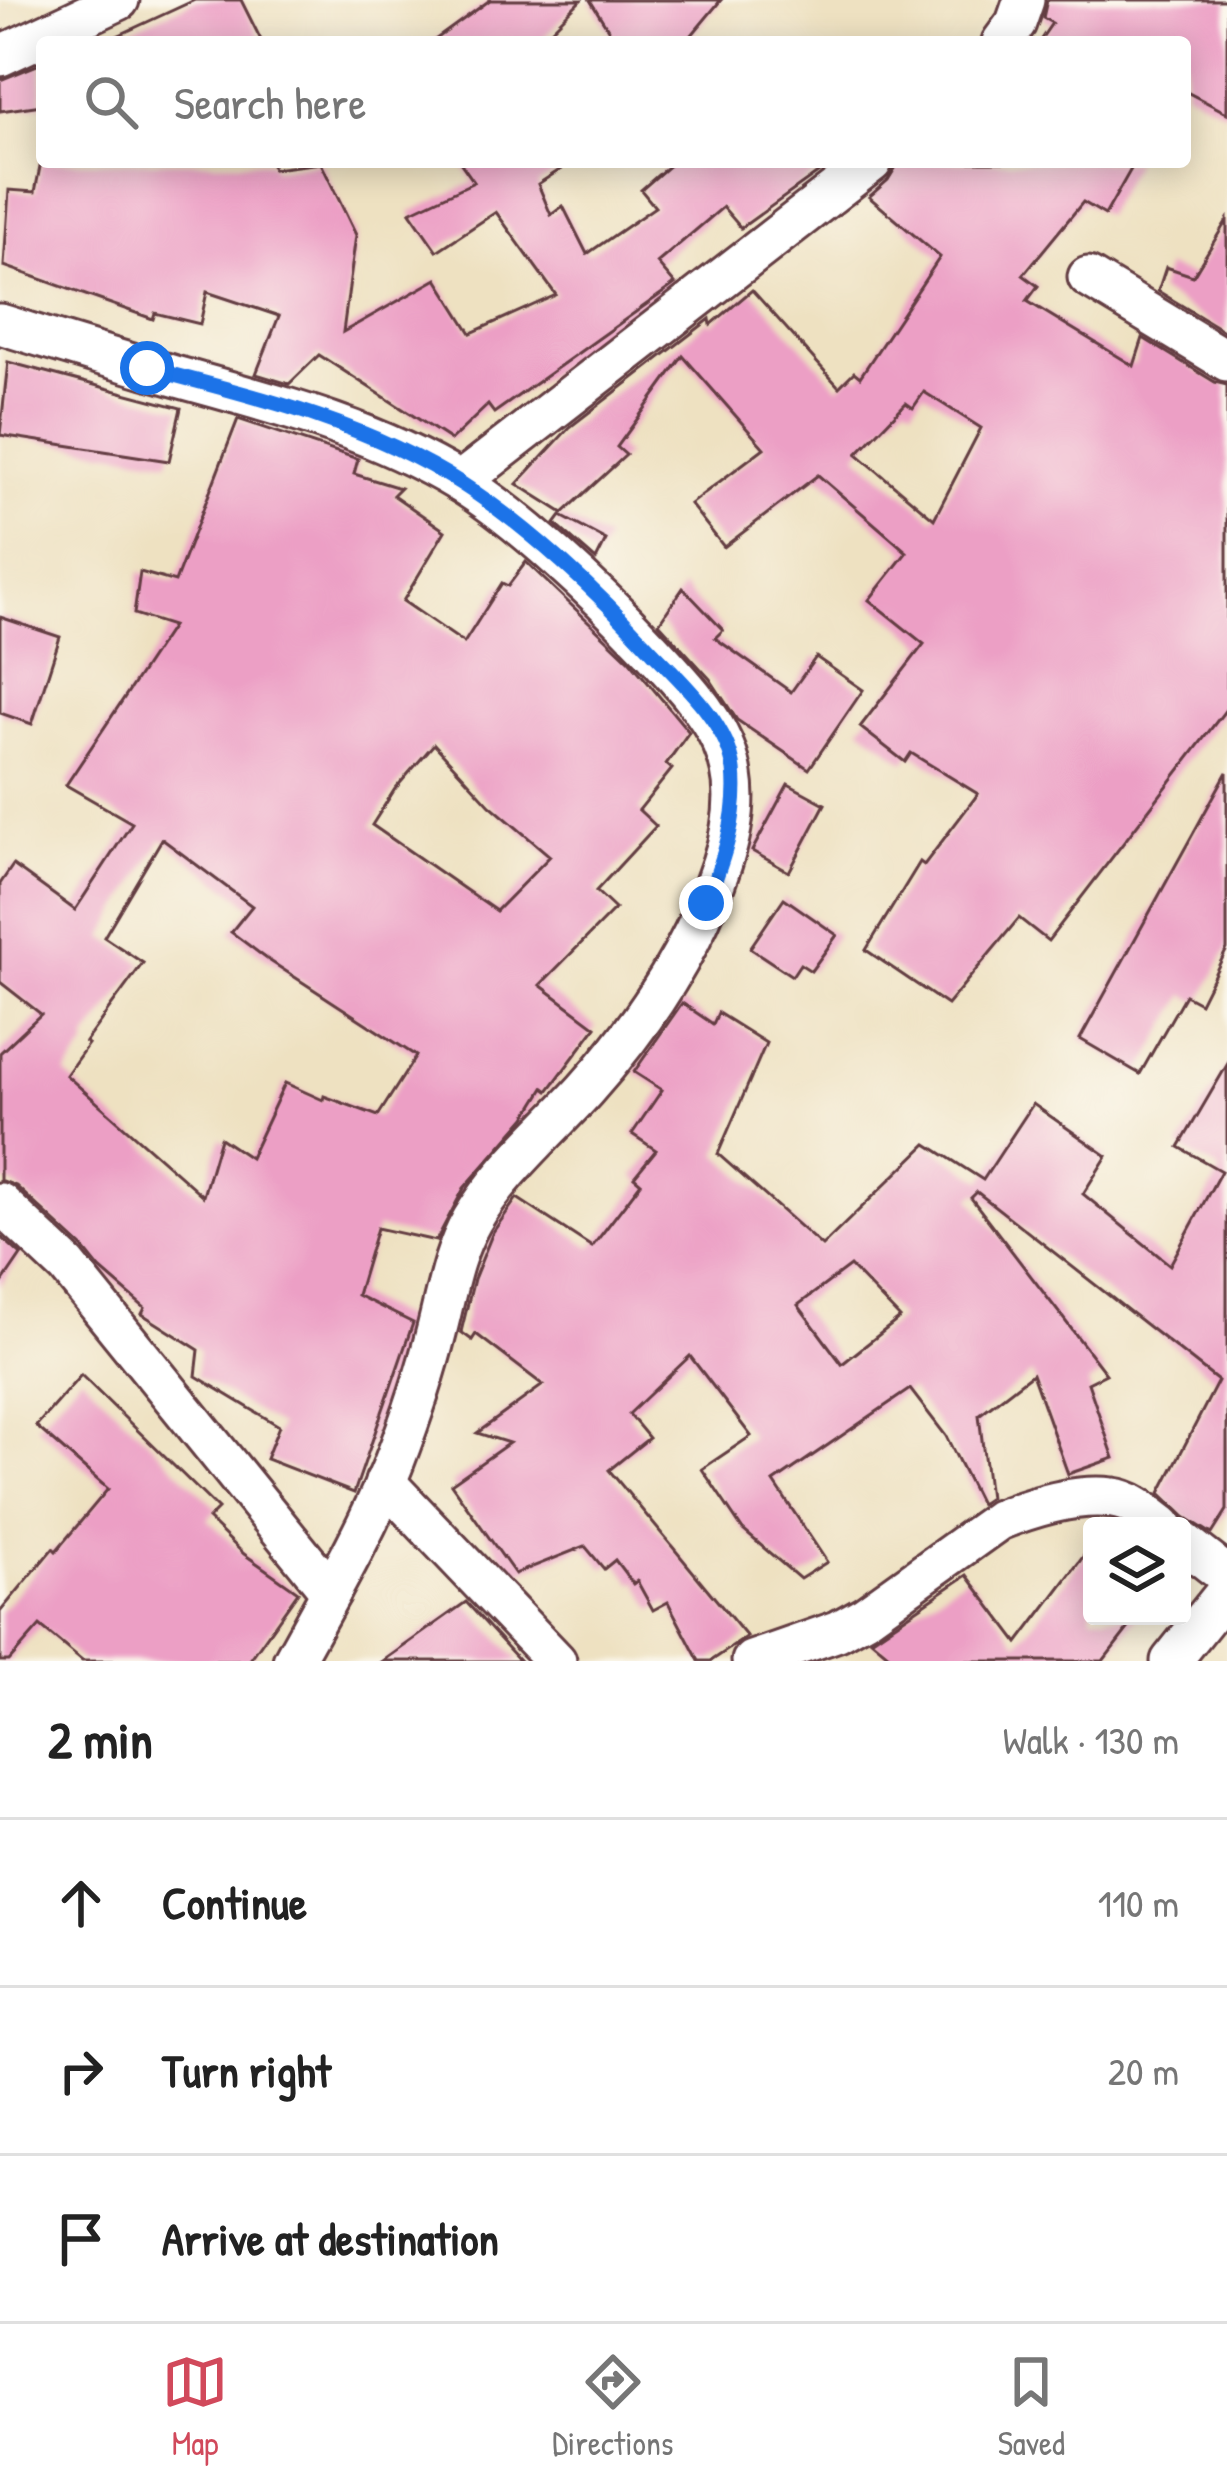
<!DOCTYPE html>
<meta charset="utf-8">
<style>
:root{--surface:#fff;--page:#f2f2f2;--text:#222;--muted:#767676;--line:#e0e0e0;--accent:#d1495b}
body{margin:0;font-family:"Patrick Hand",sans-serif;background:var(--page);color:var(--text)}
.controls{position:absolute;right:36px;bottom:36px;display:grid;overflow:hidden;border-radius:12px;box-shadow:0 6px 30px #0003}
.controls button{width:108px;height:108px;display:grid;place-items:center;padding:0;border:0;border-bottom:3px solid var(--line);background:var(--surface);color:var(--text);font:60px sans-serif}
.stop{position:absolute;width:36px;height:36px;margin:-27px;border:9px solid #1a73e8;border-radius:50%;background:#fff}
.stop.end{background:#1a73e8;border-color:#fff;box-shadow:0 3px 12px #0008}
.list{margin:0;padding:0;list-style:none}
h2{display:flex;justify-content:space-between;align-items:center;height:156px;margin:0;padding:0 48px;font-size:51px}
h2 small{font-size:39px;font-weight:400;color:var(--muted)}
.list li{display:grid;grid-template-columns:78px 1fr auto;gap:36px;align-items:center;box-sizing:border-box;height:168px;padding:0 48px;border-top:3px solid var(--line)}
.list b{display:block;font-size:45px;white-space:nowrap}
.list em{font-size:39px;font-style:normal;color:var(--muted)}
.icon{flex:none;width:66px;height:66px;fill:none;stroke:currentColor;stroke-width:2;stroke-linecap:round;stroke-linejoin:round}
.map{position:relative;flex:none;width:1227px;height:1661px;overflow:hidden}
.search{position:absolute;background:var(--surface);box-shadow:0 6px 30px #0003;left:36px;right:36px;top:36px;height:132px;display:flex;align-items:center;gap:30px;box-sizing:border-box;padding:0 42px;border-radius:12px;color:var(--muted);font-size:45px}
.sheet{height:660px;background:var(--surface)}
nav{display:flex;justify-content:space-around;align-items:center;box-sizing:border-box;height:168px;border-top:3px solid var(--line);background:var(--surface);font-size:33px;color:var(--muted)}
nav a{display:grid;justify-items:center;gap:6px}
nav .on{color:var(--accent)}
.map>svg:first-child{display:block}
.building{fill:#ec9fc5;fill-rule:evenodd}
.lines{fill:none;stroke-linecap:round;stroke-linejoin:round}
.street-casing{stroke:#633c42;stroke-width:45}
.street{stroke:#fff;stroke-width:39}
.route{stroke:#1a73e8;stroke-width:15}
</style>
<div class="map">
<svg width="1227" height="1661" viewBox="0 0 1227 1661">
<rect width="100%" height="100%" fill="#fbf7ec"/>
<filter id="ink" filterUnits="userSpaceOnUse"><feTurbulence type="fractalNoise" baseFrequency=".00833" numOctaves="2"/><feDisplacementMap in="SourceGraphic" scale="24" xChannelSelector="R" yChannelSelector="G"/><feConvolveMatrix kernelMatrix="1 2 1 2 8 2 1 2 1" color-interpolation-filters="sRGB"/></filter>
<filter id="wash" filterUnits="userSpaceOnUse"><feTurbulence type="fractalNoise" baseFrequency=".004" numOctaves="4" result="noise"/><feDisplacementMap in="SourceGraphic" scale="48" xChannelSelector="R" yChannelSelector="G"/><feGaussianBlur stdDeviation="2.7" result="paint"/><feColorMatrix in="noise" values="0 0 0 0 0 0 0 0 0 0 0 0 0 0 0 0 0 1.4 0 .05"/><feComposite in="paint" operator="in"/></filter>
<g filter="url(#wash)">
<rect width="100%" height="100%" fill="#eee1c1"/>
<g id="blocks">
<g class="building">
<path d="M195,0H241L262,42H104Z"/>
<path d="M490,0H581L539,42H432Z"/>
<path d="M590,0H721L686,42H616Z"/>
<path d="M1047,0H1227V113L1185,91V42H1039L1052,23L1043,18Z"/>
<path d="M42,63V105L0,111V80Z"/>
<path d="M41,162H271L273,169L321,163L356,235L343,332L437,279L471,333L556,295L496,212L437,251L410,212L474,182L460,162H572L538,184L551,215L563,206L587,254L655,207L641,190L673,162H833L741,228L723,207L657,263L675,284L494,413L488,405L451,440L319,355L289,384L256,374L279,316L207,292L200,324L155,313L153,319L4,266L9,190L35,192Z"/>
<path d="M899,162H1135L1105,215L1083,202L1023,275L1038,286L1027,301L1134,366L1143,338L1215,382L1227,385V708L1048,941L1019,918L947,1005L866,950L920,862L924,865L978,794L911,753L905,762L860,727L924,644L869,600L907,552L818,475L724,547L690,504L764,448L683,356L617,447L626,455L563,513L517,484L570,427L710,319L711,325L752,290L839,387L854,372L860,377L940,257L869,197L888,180ZM924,392L981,428L934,519L857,454L906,403L913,408Z"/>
<path d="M1227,220V333L1158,291L1166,267L1193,276Z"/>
<path d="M8,362L181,408L169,461L0,435Z"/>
<path d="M238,419L358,459L354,474L400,488L393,495L445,531L403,601L464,643L502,583L508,586L526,562L630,661L689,732L666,764L672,769L639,810L656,826L596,891L615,909L540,985L596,1027L548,1091L544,1088L526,1117L464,1188L436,1241L377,1228L357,1295L413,1323L354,1493L266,1459L279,1426L196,1376L199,1350L142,1314L145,1308L100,1269L84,1249L16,1186L0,1180V1053L41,1014L0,982V884L13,865L75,910L132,823L66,785L172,626L134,614L140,572L175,582ZM434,744L490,805L550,856L496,911L372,825L395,789ZM162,839L252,906L231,932L267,959L416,1056L378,1116L324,1096L323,1100L285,1083L250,1158L220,1138L203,1196L66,1075L88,1044L85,1042L143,963L104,937Z"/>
<path d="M561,516L606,540L596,560L555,524Z"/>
<path d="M683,588L723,630L715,638L791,692L816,657L863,690L809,769L737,720L710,679L659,623Z"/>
<path d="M0,617L60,637L32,724L0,713Z"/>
<path d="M1227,772V949L1200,1003L1185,995L1140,1074L1080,1039Z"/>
<path d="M788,784L825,804L789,872L752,851Z"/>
<path d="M784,898L837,935L811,971L800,964L792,976L750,948Z"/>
<path d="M682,1003L713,1024L718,1013L766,1043L718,1154L822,1246L927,1144L983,1180L1033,1104L1107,1156L1083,1194L1170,1265L1221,1171L1179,1147L1227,1065V1510L1212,1534L1185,1517L1160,1493L1218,1381L977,1192L971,1198L1106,1374L1088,1383L1114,1458L1068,1474L1032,1374L979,1415L989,1498L980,1504L946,1436L910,1389L774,1482L827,1562L800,1579L743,1530L702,1469L751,1436L690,1356L629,1414L649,1438L609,1470L747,1637L711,1661H699L668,1602L653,1610L637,1581L633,1584L615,1560L604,1569L585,1546L515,1574L451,1484L509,1443L477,1433L543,1385L476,1334L472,1340L461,1332L474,1279L493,1232L517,1198L592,1247L641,1183L634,1177L656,1150L632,1134L662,1090L634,1072ZM850,1266L900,1318L842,1364L798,1305Z"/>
<path d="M0,1236L21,1255L0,1286Z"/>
<path d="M81,1375L218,1509L208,1519L244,1554L298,1592L249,1661H82L40,1626L9,1661H0V1612L53,1548L56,1551L108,1489L36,1426Z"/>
<path d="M1092,1545V1616H1138L1103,1661H896L871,1640L967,1575L1018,1643Z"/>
<path d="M466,1602L520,1661H383Z"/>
</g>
</g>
</g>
<g filter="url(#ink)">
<use href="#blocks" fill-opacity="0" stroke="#633c42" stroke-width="3"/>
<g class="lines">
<g class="street-casing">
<g id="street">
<path d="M1002,42L1016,23L1024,0"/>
<path d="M0,56L119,0"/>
<path d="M1088,277L1227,361"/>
<path d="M0,324C49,339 97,354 146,368C254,399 363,423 460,482C519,518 599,594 647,645C713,716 756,760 722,863C694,949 645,1023 585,1090C547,1132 501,1171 472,1220C452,1255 447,1290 437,1329C426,1374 410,1421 393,1465C366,1532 328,1597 293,1661"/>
<path d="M460,482L872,162"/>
<path d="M0,1203L67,1266L331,1592"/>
<path d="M385,1482L556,1661"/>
<path d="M1182,1541L1227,1576"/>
<path d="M752,1661L838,1631L865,1616L999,1520C1032,1507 1077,1493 1113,1498C1132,1500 1148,1514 1163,1526"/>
<path d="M1171,1661L1227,1591"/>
</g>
</g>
<use href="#street" class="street"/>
</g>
</g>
<g class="lines" filter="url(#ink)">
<path class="route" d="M147,368C255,396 367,423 462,484C529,527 599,593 653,652C684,684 728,724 734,770C739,816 723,861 706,903"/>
</g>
</svg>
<div class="controls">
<button><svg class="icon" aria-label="layers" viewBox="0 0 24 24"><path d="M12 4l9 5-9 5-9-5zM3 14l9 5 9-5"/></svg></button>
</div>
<div class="stop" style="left:147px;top:368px"></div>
<div class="stop end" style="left:706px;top:903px"></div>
<div class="search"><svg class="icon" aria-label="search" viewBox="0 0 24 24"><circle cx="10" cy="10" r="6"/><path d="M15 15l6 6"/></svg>Search here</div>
</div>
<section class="sheet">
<h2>2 min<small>Walk · 130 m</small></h2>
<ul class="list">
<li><svg class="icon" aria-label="ahead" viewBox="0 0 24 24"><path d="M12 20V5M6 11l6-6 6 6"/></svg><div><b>Continue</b></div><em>110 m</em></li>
<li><svg class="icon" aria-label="right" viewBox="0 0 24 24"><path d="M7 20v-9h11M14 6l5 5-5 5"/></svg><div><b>Turn right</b></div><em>20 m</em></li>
<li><svg class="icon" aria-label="arrive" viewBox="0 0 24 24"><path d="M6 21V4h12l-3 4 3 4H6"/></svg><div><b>Arrive at destination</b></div></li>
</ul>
</section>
<nav>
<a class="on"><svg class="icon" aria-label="map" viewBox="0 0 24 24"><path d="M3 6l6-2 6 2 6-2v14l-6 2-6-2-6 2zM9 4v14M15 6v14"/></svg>Map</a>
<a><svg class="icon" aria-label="directions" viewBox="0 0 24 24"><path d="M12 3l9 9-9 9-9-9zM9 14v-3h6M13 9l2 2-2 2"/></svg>Directions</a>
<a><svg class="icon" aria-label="saved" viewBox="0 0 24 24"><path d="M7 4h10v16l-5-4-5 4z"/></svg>Saved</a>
</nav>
